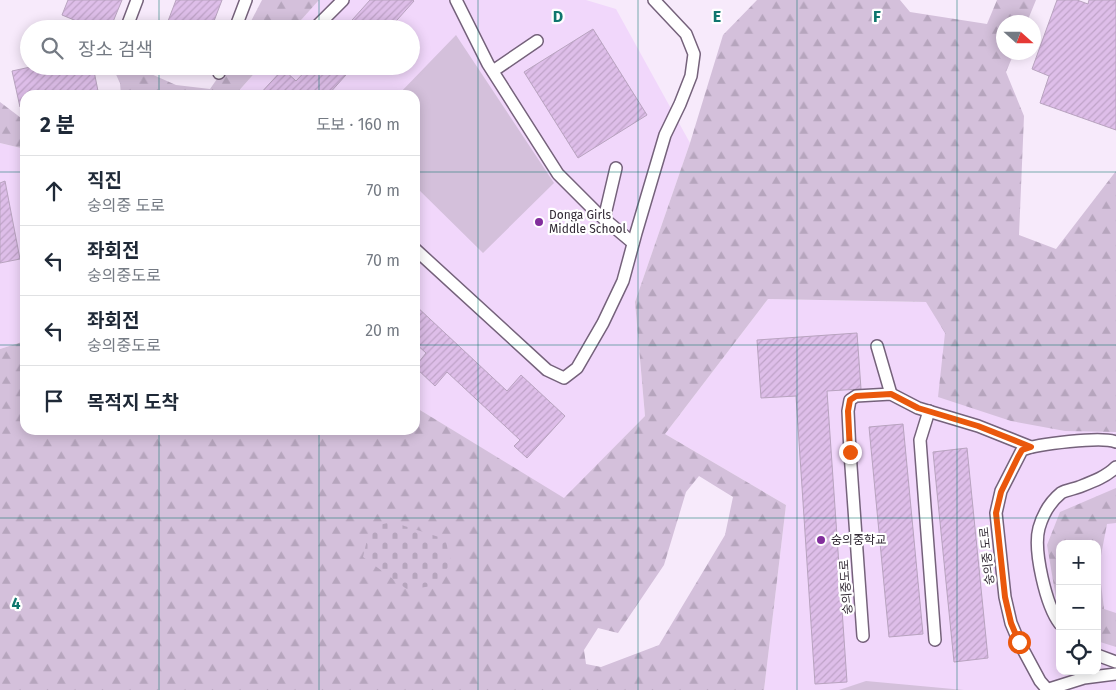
<!DOCTYPE html>
<html lang="ko">
<meta charset="utf-8">
<style>
:root{--surface:#fff;--page:#f6f6f7;--text:#1f2937;--muted:#747a83;--line:#e0e1e3}
body{margin:0;font-family:"Fira Sans","Noto Sans KR",sans-serif;background:var(--page);color:var(--text)}
.controls{position:absolute;right:15px;bottom:15px;display:grid;overflow:hidden;border-radius:10px;box-shadow:0 2px 12px #0003}
.controls button{width:45px;height:45px;display:grid;place-items:center;padding:0;border:0;border-bottom:1px solid var(--line);background:var(--surface);color:var(--text);font:25px sans-serif}
.compass{position:absolute;left:996px;top:15px;width:45px;height:45px;border-radius:50%;background:var(--surface);box-shadow:0 2px 12px #0003;rotate:111deg}
.stop{position:absolute;width:15px;height:15px;margin:-11px;border:4px solid #ea580c;border-radius:50%;background:#fff}
.stop.end{background:#ea580c;border-color:#fff;box-shadow:0 1px 5px #0008}
.list{margin:0;padding:0;list-style:none}
h2{display:flex;justify-content:space-between;align-items:center;height:65px;margin:0;padding:0 20px;font-size:21px}
h2 small{font-size:16px;font-weight:400;color:var(--muted)}
.list li{display:grid;grid-template-columns:32px 1fr auto;gap:15px;align-items:center;box-sizing:border-box;height:70px;padding:0 20px;border-top:1px solid var(--line)}
.list b{display:block;font-size:19px;white-space:nowrap}
.list p{margin:0;font-size:16px;white-space:nowrap;color:var(--muted)}
.list em{font-size:16px;font-style:normal;color:var(--muted)}
.icon{flex:none;width:28px;height:28px;fill:none;stroke:currentColor;stroke-width:2;stroke-linecap:round;stroke-linejoin:round}
.map{position:relative;flex:none;width:1116px;height:690px;overflow:hidden}
.search{position:absolute;background:var(--surface);box-shadow:0 2px 12px #0003;left:20px;top:20px;width:400px;height:55px;display:flex;align-items:center;gap:12px;box-sizing:border-box;padding:0 18px;border-radius:28px;color:var(--muted);font-size:19px}
.panel{position:absolute;background:var(--surface);box-shadow:0 2px 12px #0003;left:20px;top:90px;width:400px;height:345px;border-radius:15px}
.map>svg:first-child{display:block}
.built{fill:#f1d7fb;fill-rule:evenodd}
.grass{fill:#d4c0db}
.forest{fill:url(#forest-firs);fill-rule:evenodd}
.cemetery{fill:url(#cemetery-stones)}
.building{fill:url(#building-hatch);stroke:#b8a3bf}
.lines{fill:none;stroke-linecap:round;stroke-linejoin:round}
.lane-casing{stroke:#75627b;stroke-width:14}
.lane{stroke:#fff;stroke-width:11}
.route{stroke:#ea580c;stroke-width:6}
.grid{fill:none;stroke:#0f766e;stroke-width:1;stroke-opacity:0.55}
.poi-dot{fill:#822e9c;stroke:#fff;stroke-width:2}
.labels{text-anchor:middle;stroke-width:4.5;stroke-linejoin:round;paint-order:stroke}
.poi-label{font-size:12px;fill:#312934;stroke:#fff;text-anchor:start}
.street-label{font-size:12px;fill:#312934;stroke:#fff}
.grid-label{font-size:16px;text-anchor:middle;font-weight:bold;fill:#0f766e;stroke:#fff;stroke-width:4.5;stroke-linejoin:round;paint-order:stroke}
</style>
<div class="map">
<svg width="1116" height="690" viewBox="0 0 1116 690">
<defs>
<pattern id="forest-firs" width="22" height="20" patternUnits="userSpaceOnUse" patternTransform="scale(1.25)"><rect width="22" height="20" fill="#d4c0db"/><path d="M5 1l3.5 6h-7zM16 11l3.5 6h-7z" fill="#b6a5bd"/></pattern>
<pattern id="cemetery-stones" width="16" height="16" patternUnits="userSpaceOnUse" patternTransform="scale(1.25)"><rect width="16" height="16" fill="#d4c0db"/><path d="M2 7V4a2 2 0 0 1 4 0v3zM10 15v-3a2 2 0 0 1 4 0v3z" fill="#b6a5bd"/></pattern>
<pattern id="building-hatch" width="6" height="6" patternUnits="userSpaceOnUse" patternTransform="scale(1.25)"><rect width="6" height="6" fill="#debee9"/><path d="M-1 1l2-2M0 6l6-6M5 7l2-2" fill="none" stroke="#bfa3c8"/></pattern>
</defs>
<rect width="100%" height="100%" fill="#f7eafb"/>
<g class="built">
<path d="M319,0H586L616,9L690,143L635,302L645,416L564,499L415,407V95H235L261,66H411V29H293Z"/>
<path d="M0,143L25,149V341L0,349Z"/>
<path d="M768,299L927,302L1116,352V690H764L786,505L665,434ZM1060,544H1097V671H1060Z"/>
</g>
<g class="grass">
<path d="M456,35L554,183L483,253L415,186V95H398Z"/>
<path d="M866,681L964,690H839Z"/>
</g>
<g class="forest">
<path d="M262,0H319L293,29H247Z"/>
<path d="M757,0H900L910,12L987,24L997,0H1036L1027,22H1004V52L1014,53L1006,72L1024,116L1019,235L1056,249L1116,171V432L1065,431L1011,421L938,397L945,333L926,302L768,299L665,434L786,505L764,690H0V349L25,341V430H415V407L564,498L645,416L635,302L690,143L723,35ZM699,476L733,497L725,535L659,645L601,667L586,664L584,650L598,628L618,633L664,565L686,492Z"/>
<path d="M112,66H133L176,85L210,89L226,66H261L235,95H121L120,83Z"/>
<path d="M0,102L25,121V149L0,143Z"/>
<path d="M1116,488V523L1107,524L1099,566L1104,609L1116,613V647L1097,641V544H1060V607L1057,604L1047,545L1060,512Z"/>
</g>
<path class="cemetery" d="M392,522L445,539L452,563L431,586L408,590L363,557L370,527Z"/>
<g class="building">
<path d="M68,0H122L110,29H96L62,15Z"/>
<path d="M176,0H222L211,29H165Z"/>
<path d="M370,0H413L414,1L389,29H344Z"/>
<path d="M1057,0H1077L1088,4L1089,0H1116V130L1040,103L1049,76L1032,69Z"/>
<path d="M593,29L647,115L578,158L524,72Z"/>
<path d="M35,66H93L98,91L79,95H25V106L20,107L12,71Z"/>
<path d="M310,66H354L328,95H259L283,69L296,81Z"/>
<path d="M5,181L20,259L0,263V183Z"/>
<path d="M415,305L507,391L521,375L565,416L527,458L514,446L520,440L447,372L435,386L415,367L426,353L415,343Z"/>
<path d="M857,333L861,389L827,391L847,682L815,684L796,396L761,398L757,340Z"/>
<path d="M903,424L923,634L889,637L869,427Z"/>
<path d="M967,448L988,658L954,662L933,452Z"/>
</g>
<g class="lines">
<g class="lane-casing">
<g id="lane">
<path d="M456,0L488,64L558,174L596,212L633,243"/>
<path d="M126,29L137,0"/>
<path d="M235,29L246,0"/>
<path d="M314,29L343,0"/>
<path d="M493,71L537,41"/>
<path d="M219,73L221,66"/>
<path d="M604,219L616,168"/>
<path d="M415,249L547,370L564,378L577,368L603,323L623,281L636,233L665,135L680,104L691,76L694,54L686,34L654,0"/>
<path d="M877,346L891,394"/>
<path d="M929,411L920,440L935,640"/>
<path d="M1060,624C1046,606 1033,550 1039,528C1043,514 1050,502 1061,493C1066,490 1074,489 1079,487C1092,482 1106,477 1116,467"/>
<path d="M863,636L850,452L848,411L850,400L856,396L891,394L918,408L978,426L1031,447"/>
<path d="M1097,655L1116,662"/>
<path d="M1047,689L1040,681L1019,642L1011,623L1005,597L996,513L1001,491L1022,450C1037,444 1102,436 1116,442"/>
<path d="M1046,690L1084,678L1116,674"/>
</g>
</g>
<use href="#lane" class="lane"/>
</g>
<g class="lines">
<path class="route" d="M850,452L848,411L850,400L856,396L891,394L918,408L978,426L1031,447L1022,450L1018,457L1001,492L996,513L1005,597L1011,623L1019,642"/>
</g>
<path class="grid" d="M159,0V29M319,0V29M478,0V690M638,0V690M797,0V690M957,0V690M159,66V95M319,66V95M0,172H25M415,172H1116M0,345H25M415,345H1116M159,430V690M319,430V690M0,518H1116"/>
<g class="poi-dot">
<circle cx="539" cy="222" r="5"/>
<circle cx="821" cy="540" r="5"/>
</g>
<g class="labels">
<g class="poi-label">
<text x="549" y="219">Donga Girls<tspan x="549" dy="14">Middle School</tspan></text>
<text x="831" y="544">숭의중학교</text>
</g>
<g class="street-label">
<text transform="translate(987 556) rotate(-96)" y="4">숭의중 도로</text>
<text transform="translate(846 587) rotate(-94)" y="4">숭의중도로</text>
</g>
</g>
<g class="grid-label">
<text x="558" y="22">D</text>
<text x="717" y="22">E</text>
<text x="877" y="22">F</text>
<text x="16" y="609">4</text>
</g>
</svg>
<div class="controls">
<button>+</button>
<button>−</button>
<button><svg class="icon" aria-label="locate" viewBox="0 0 24 24"><circle cx="12" cy="12" r="6"/><path d="M12 2v4M12 18v4M2 12h4M18 12h4"/></svg></button>
</div>
<svg class="compass" viewBox="-18 -18 36 36"><path d="M0-13l5 13h-10z" fill="#e53935"/><path d="M0 13l5-13h-10z" fill="#747a83"/></svg>
<div class="stop" style="left:1019px;top:642px"></div>
<div class="stop end" style="left:850px;top:452px"></div>
<div class="search"><svg class="icon" aria-label="search" viewBox="0 0 24 24"><circle cx="10" cy="10" r="6"/><path d="M15 15l6 6"/></svg>장소 검색</div>
<section class="panel">
<h2>2 분<small>도보 · 160 m</small></h2>
<ul class="list">
<li><svg class="icon" aria-label="ahead" viewBox="0 0 24 24"><path d="M12 20V5M6 11l6-6 6 6"/></svg><div><b>직진</b><p>숭의중 도로</p></div><em>70 m</em></li>
<li><svg class="icon" aria-label="left" viewBox="0 0 24 24"><path d="M17 20v-9H6M10 6l-5 5 5 5"/></svg><div><b>좌회전</b><p>숭의중도로</p></div><em>70 m</em></li>
<li><svg class="icon" aria-label="left" viewBox="0 0 24 24"><path d="M17 20v-9H6M10 6l-5 5 5 5"/></svg><div><b>좌회전</b><p>숭의중도로</p></div><em>20 m</em></li>
<li><svg class="icon" aria-label="arrive" viewBox="0 0 24 24"><path d="M6 21V4h12l-3 4 3 4H6"/></svg><div><b>목적지 도착</b></div></li>
</ul>
</section>
</div>
